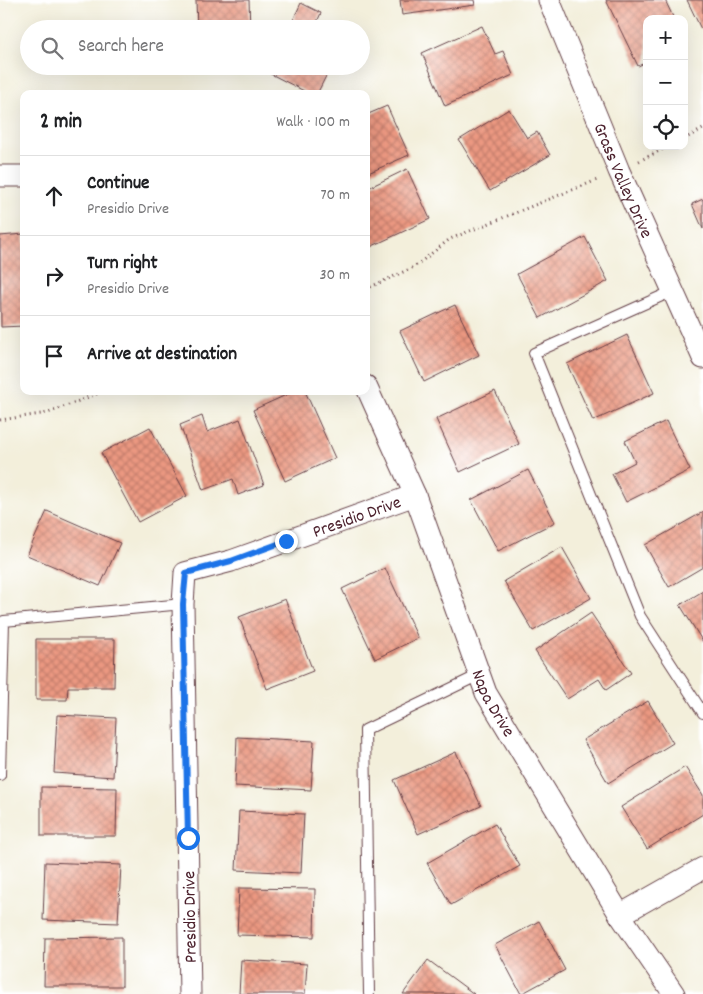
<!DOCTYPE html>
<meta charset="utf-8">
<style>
:root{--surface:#fff;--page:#f2f2f2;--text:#202124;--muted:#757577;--line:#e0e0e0}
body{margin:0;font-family:Dekko,sans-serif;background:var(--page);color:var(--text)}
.controls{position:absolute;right:15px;top:15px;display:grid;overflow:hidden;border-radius:10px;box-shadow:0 5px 20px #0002}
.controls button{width:45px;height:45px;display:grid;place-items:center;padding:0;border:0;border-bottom:1px solid var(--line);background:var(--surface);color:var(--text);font:25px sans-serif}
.stop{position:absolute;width:15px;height:15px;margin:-11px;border:4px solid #1a73e8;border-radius:50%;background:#fff}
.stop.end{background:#1a73e8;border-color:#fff;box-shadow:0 1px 5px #0008}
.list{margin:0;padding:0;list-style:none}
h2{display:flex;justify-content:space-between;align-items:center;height:65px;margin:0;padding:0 20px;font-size:21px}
h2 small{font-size:16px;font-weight:400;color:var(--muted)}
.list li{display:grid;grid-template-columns:32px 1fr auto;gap:15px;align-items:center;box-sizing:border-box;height:80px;padding:0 20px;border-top:1px solid var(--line)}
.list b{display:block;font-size:19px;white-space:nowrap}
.list p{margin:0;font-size:16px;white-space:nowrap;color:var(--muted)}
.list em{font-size:16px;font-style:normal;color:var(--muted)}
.icon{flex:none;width:28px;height:28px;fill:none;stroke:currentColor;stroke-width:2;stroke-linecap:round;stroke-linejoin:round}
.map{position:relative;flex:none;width:703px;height:994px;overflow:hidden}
.search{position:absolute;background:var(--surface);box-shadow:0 5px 20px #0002;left:20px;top:20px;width:350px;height:55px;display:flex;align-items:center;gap:12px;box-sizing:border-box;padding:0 18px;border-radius:28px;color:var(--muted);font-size:19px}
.panel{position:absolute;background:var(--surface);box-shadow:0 5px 20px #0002;left:20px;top:90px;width:350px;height:305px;border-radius:10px}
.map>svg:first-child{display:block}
.building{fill:url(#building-cross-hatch)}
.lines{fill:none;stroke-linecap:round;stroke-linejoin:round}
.lane-casing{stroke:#633e45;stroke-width:12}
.street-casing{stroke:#633e45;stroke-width:23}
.path{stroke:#633e45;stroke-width:3;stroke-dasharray:1 4;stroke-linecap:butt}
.lane{stroke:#fff;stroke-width:10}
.street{stroke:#fff;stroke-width:21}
.route{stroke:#1a73e8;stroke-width:6}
.labels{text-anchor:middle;stroke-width:4.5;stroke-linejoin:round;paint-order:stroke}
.street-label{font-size:18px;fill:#4a1f2b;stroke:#fff}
</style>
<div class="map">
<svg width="703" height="994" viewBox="0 0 703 994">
<defs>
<pattern id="building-cross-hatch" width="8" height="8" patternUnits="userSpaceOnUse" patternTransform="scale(1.25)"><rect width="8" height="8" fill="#eb9881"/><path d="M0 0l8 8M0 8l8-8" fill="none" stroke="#c07b6a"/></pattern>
</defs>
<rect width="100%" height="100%" fill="#fff"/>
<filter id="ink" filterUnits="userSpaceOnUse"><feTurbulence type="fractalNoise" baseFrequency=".02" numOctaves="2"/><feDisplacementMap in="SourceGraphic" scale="10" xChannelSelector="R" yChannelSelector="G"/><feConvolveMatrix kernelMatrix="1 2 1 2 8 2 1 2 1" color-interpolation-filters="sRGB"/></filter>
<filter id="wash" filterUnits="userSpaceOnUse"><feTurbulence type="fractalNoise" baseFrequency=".0096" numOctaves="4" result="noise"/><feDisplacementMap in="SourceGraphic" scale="20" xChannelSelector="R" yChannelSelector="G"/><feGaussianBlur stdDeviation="1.12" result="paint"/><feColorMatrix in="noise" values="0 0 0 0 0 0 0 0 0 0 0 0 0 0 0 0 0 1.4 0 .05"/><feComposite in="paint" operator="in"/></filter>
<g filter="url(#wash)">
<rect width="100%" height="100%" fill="#f3efdb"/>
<g id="blocks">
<g class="building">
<path d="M196,0H249L250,29H197Z"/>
<path d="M400,0H474L475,5L402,15Z"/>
<path d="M606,0H665L674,19H647V62L638,66Z"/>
<path d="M687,0H703V28L701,29Z"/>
<path d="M301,3L321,13L317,22L330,29H289Z"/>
<path d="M482,26L495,54L503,51L513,75L445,106L422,53Z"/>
<path d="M270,66H331L317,94H310L267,72Z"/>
<path d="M387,106L409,155L366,174V115Z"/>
<path d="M509,109L527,138L537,132L550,155L490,191L459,140Z"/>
<path d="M407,169L430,219L366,249V189Z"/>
<path d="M703,199V229L692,204Z"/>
<path d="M24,234V326L1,327L0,236Z"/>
<path d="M585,237L608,281L540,318L517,274Z"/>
<path d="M455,305L479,355L424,382L400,331Z"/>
<path d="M627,335L654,393L593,421L567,364Z"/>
<path d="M295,391H305L335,458L285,481L253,410Z"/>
<path d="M495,391L519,444L460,472L436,419Z"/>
<path d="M202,416L207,432L240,419L264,485L238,495L233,479L203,490L180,425Z"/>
<path d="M666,421L690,470L626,502L612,474L635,462L625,441Z"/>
<path d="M150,427L187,496L138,522L101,453Z"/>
<path d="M528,470L555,522L498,551L471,500Z"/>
<path d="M47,511L120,543L100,586L27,555Z"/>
<path d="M703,512V567L669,587L645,545Z"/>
<path d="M562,547L591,598L533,631L504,581Z"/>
<path d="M385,568L418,638L375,659L342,589Z"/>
<path d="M703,591V642L680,605Z"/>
<path d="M285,599L313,671L267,689L239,617Z"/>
<path d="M591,613L631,673L606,690L599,679L567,699L535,651Z"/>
<path d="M36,639H115L114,687H68L67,700H36Z"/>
<path d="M648,701L673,743L608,783L583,740Z"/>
<path d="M57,715L116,718L113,777L54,773Z"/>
<path d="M237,737L314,741L311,790L235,786Z"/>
<path d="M456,752L481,806L418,834L394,780Z"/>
<path d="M685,767L703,795V814L647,849L621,807Z"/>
<path d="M41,787L117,788L116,836H41Z"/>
<path d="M239,811L304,814L301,873L236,870Z"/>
<path d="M495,824L520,866L451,905L427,863Z"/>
<path d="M45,862L121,865L118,923L43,920Z"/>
<path d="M239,888L315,889L314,937L237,935Z"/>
<path d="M539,921L565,970L521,994L495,945Z"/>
<path d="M122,937V986H44L45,938Z"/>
<path d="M241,960L307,964L305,994H239Z"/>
<path d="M428,960L474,994H403Z"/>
</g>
</g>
</g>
<g filter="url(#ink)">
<use href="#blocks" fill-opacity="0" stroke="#633e45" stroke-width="1"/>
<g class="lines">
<g class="lane-casing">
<g id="lane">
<path d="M673,291L534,353L640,616L703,713"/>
<path d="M0,775L4,621L183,604"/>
<path d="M369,994L365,730L479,675"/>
</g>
</g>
<g class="street-casing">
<g id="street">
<path id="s1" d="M549,0L619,171L703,358"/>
<path d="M0,176H24"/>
<path id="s2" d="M366,386L415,495L486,693L620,915L674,994"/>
<path d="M620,915L703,868"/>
<path id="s3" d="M190,994L183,604L185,573L231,561L415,495"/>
</g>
</g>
<g class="path">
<path d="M684,139L703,129"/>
<path d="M639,161L669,146"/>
<path d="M366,289L414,267L450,239L597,180"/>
<path d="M0,420L48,413L104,391"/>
</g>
<use href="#lane" class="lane"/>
<use href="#street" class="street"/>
</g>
</g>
<g class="lines" filter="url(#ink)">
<path class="route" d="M188,838L183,604L186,573L231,561L286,541"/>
</g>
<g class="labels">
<g class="street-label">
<text dy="6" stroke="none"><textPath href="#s1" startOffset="195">Grass Valley Drive</textPath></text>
<text dy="6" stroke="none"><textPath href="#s3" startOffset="602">Presidio Drive</textPath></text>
<text dy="6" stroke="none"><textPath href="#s2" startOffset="342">Napa Drive</textPath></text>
<text transform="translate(189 917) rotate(-91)" y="6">Presidio Drive</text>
</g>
</g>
</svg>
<div class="controls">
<button>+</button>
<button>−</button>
<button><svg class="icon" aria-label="locate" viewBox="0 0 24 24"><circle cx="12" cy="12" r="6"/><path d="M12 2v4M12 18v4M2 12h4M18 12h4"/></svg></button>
</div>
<div class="stop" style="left:188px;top:838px"></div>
<div class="stop end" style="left:286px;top:541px"></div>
<div class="search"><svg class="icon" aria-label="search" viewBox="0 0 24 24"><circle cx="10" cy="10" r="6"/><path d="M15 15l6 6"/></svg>Search here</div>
<section class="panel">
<h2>2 min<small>Walk · 100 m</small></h2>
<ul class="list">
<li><svg class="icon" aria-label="ahead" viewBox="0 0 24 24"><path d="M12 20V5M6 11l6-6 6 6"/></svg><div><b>Continue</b><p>Presidio Drive</p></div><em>70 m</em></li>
<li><svg class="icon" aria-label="right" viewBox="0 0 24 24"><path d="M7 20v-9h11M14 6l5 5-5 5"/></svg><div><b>Turn right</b><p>Presidio Drive</p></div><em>30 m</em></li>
<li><svg class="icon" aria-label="arrive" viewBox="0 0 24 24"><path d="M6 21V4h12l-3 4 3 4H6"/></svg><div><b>Arrive at destination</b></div></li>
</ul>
</section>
</div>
